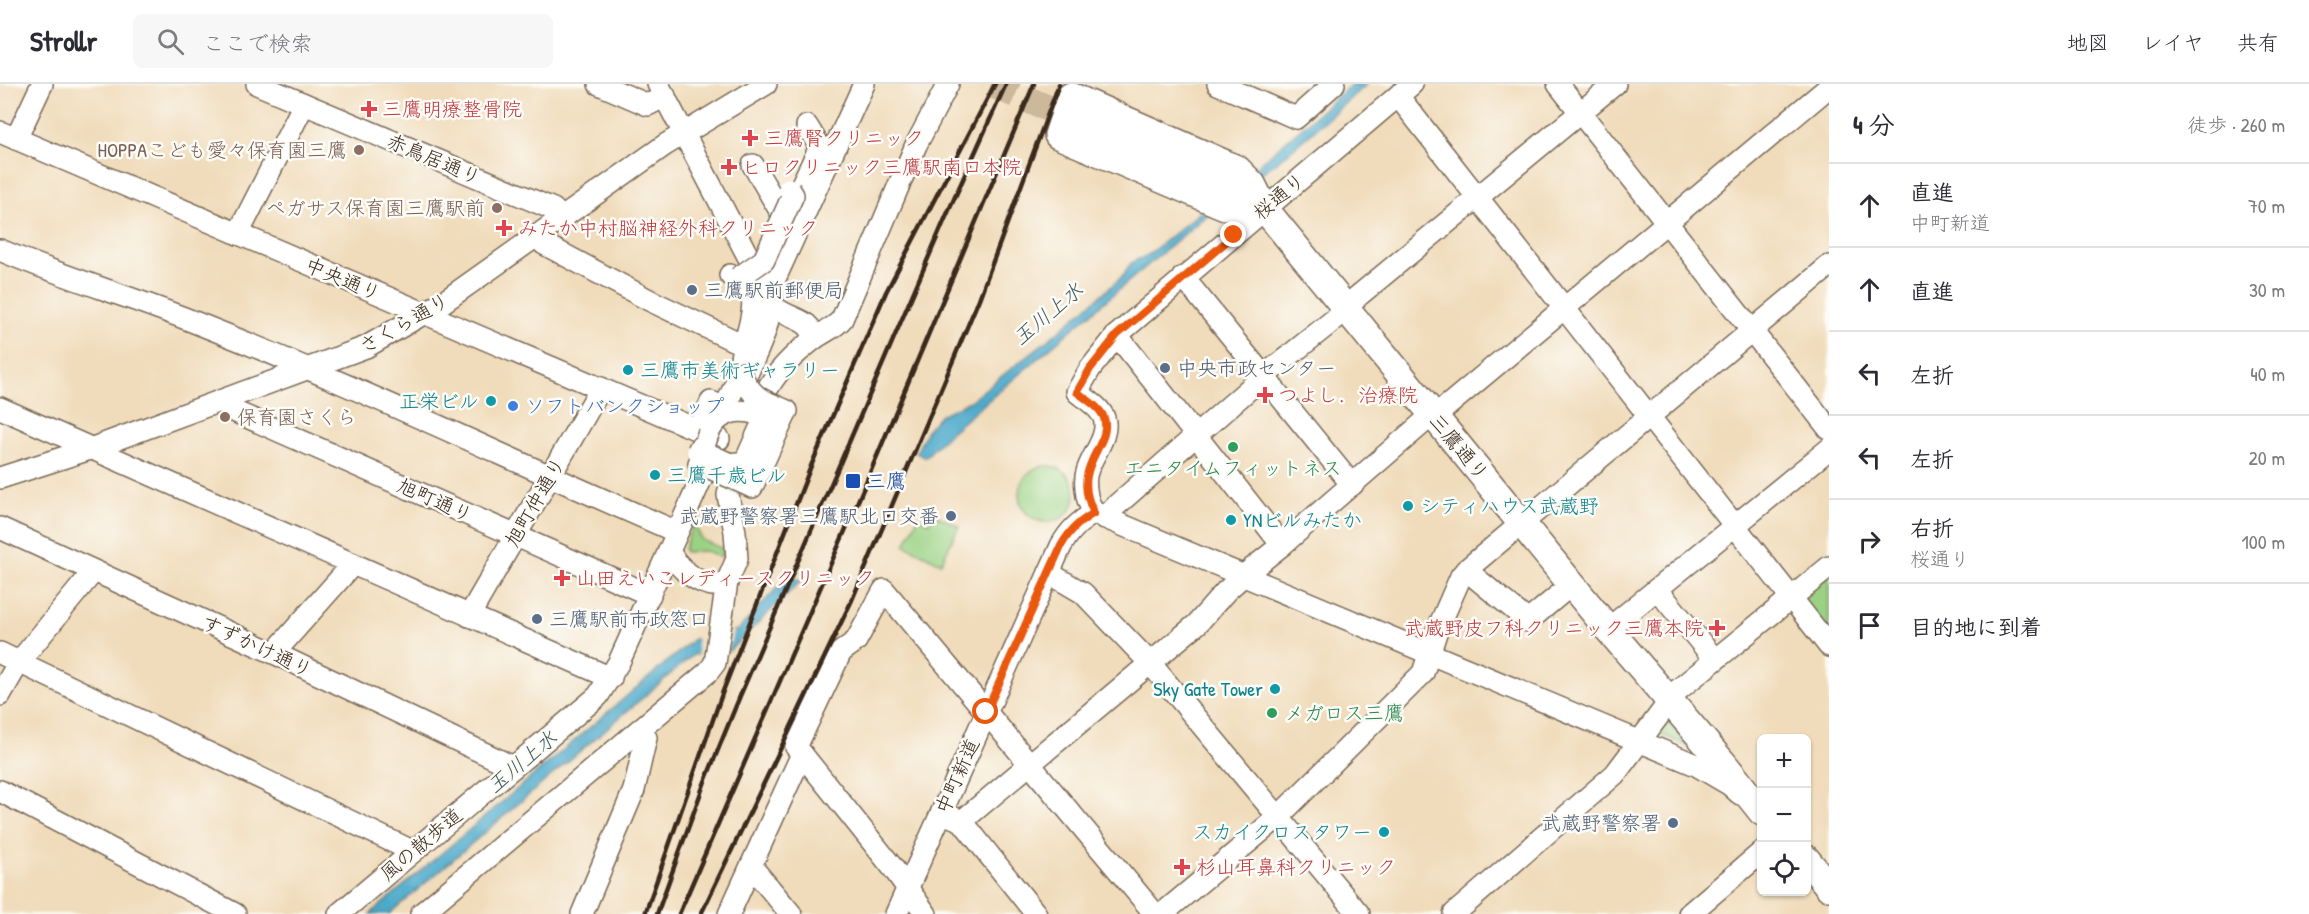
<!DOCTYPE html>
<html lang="ja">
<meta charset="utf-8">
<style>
:root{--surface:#fff;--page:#f7f7f7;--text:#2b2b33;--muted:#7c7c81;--line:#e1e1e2}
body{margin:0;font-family:"Patrick Hand","Klee One",sans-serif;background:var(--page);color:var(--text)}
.controls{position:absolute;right:18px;bottom:18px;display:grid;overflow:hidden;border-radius:9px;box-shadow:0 2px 4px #0004}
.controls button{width:54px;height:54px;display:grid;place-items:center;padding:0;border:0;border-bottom:2px solid var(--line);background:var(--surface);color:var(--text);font:30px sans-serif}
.stop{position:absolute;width:18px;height:18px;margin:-14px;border:4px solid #ea580c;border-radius:50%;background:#fff}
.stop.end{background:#ea580c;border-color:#fff;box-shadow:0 2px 6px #0008}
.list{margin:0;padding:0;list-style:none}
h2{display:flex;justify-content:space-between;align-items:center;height:78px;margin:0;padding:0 24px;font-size:26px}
h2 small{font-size:20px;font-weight:400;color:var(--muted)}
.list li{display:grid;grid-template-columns:39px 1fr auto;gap:18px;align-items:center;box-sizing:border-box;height:84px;padding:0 24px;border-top:2px solid var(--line)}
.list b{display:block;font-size:22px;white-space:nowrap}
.list p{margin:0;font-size:20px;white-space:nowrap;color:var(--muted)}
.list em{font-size:20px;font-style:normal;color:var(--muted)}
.icon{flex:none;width:33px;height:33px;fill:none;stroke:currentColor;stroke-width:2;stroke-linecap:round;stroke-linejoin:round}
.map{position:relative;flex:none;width:1829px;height:830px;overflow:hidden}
header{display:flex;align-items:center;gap:36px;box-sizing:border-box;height:84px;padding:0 30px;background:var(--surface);border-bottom:2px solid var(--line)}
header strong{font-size:28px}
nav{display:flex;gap:33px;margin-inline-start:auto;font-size:21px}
.search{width:420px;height:54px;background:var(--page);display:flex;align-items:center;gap:15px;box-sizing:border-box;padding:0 21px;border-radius:9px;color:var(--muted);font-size:22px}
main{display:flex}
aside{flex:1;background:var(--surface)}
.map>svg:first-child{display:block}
.green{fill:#9ad183;stroke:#6a7e50;stroke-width:1.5}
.water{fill:#4ba9ca;stroke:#436a74;stroke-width:1.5}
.pier{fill:#f0dbba}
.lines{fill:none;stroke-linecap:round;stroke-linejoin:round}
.major-tunnel{stroke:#ccb89b;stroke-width:27;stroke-dasharray:27 14;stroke-linecap:butt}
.minor-casing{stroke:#7a6855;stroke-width:24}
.major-casing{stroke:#7a6855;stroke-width:30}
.minor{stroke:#fff;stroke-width:21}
.major{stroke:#fff;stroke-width:27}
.rail{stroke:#3b2a1e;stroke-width:4.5}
.minor-bridge-casing{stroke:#7a6855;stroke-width:24;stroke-linecap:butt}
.minor-bridge{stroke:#fff;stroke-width:21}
.route{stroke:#ea580c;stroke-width:8}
.health-dot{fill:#e0444e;stroke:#fdfcf7;stroke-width:2}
.education-dot{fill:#8d6e63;stroke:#fdfcf7;stroke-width:2}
.service-dot{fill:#5c6f8a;stroke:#fdfcf7;stroke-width:2}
.culture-dot{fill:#0f9aa8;stroke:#fdfcf7;stroke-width:2}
.shop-dot{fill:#3f7fe0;stroke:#fdfcf7;stroke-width:2}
.leisure-dot{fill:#2e9e5b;stroke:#fdfcf7;stroke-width:2}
.transit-dot{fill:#1a4fb4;stroke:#fdfcf7;stroke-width:2}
.labels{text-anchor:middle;stroke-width:5;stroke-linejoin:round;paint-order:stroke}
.health-label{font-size:20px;fill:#be3a42;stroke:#fdfcf7;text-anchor:start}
.education-label{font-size:20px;fill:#785e54;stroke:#fdfcf7;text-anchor:end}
.street-label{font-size:20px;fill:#3b2a1e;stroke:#fdfcf7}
.service-label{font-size:20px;fill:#4e5e75;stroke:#fdfcf7;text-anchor:start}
.culture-label{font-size:20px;fill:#0d838f;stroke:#fdfcf7;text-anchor:start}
.shop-label{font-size:20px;fill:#366cbe;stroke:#fdfcf7;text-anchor:start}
.leisure-label{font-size:20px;fill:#27864d;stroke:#fdfcf7}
.transit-label{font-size:20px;fill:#164399;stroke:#fdfcf7;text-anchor:start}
.water-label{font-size:21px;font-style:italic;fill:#415d63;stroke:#fdfcf7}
</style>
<header>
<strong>Strollr</strong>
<div class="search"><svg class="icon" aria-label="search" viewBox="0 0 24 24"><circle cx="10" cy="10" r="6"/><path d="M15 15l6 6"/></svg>ここで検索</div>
<nav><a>地図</a><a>レイヤ</a><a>共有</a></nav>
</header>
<main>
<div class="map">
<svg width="1829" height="830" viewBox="0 0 1829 830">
<rect width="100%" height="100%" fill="#fdfcf7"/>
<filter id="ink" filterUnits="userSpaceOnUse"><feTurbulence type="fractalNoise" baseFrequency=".0167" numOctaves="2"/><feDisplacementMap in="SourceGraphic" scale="12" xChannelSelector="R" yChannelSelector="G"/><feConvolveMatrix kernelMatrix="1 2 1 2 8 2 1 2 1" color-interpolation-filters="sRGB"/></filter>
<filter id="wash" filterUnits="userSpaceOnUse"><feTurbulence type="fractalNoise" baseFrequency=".008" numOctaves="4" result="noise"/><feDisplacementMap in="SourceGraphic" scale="24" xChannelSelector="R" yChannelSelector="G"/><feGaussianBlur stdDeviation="1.35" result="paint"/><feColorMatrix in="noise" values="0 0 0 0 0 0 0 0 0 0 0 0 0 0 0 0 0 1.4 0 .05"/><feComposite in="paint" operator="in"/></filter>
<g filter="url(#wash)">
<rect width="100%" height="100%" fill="#f0dbba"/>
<g class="green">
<circle cx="1047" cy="410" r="28"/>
<path d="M933,430L959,442L941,479L905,461L918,434L929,439Z"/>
<path d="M692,442L697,445L702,456L723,465L721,473L706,467L685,468L684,465Z"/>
<path d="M1829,491V554L1802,522L1805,512Z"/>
<path d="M1668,638L1689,660L1687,662L1658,649Z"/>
</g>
<g class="water">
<path d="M1352,0H1367L1288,69L1201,136L951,348L925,373L916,369L927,346L940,331L970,317L1059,247L1123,192C1128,182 1132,175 1144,174L1257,82Z"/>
<path d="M789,491L801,497L729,567L693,571L389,830H370L694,555L738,546Z"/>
</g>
<path class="pier" d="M724,545L734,547L727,570L698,573L696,551Z"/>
</g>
<g filter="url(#ink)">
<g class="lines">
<path class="major-tunnel" d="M991,0L1080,38"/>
<g class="minor-casing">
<g id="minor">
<path d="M257,0L553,125L562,134"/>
<path d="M599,0L648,21L665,12"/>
<path d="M658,0L774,222C785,235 814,234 813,255"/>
<path d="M1218,0L1296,34L1334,0"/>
<path d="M1412,0L1117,251L1090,285L1077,308C1086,315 1100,323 1104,334C1110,352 1091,372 1087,388C1084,396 1086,404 1087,412C1089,422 1093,428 1103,433L1696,681L1730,701L1740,710"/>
<path d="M1558,0L1829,345"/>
<path d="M1398,12L1829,562"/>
<path d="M0,48L719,355"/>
<path d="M16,55L42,0"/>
<path d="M753,81L783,132"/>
<path d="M779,122L800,104L820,63L807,42"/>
<path d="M238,150L304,20"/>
<path d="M538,152L544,160L649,216L735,257"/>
<path d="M0,166C60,192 123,210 184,234C351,299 512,377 677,448"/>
<path d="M730,191C770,205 746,245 741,274"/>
<path d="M1183,193L1352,401"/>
<path d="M1117,251L1282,461"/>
<path d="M748,288C758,264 774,237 768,210L864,0"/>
<path d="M768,304C778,286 797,268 814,255C824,247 834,245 842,235L916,61L948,0"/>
<path d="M226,316L229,325L650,511"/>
<path d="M0,324L611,594"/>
<path d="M1434,333L1829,3"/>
<path d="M0,394L90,365L366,263L442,219L665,61L766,0"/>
<path d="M1103,433L1265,291L1335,235L1346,222L1615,0"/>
<path d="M0,444L274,569L513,683"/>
<path d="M669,466C676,484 707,510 727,498"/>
<path d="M1466,486L1528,537L1571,501"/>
<path d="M1049,489L1083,509L1150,579L1359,830"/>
<path d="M1657,505L1715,576"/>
<path d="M469,532L601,304"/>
<path d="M1608,545L1829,365"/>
<path d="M0,569L412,767"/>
<path d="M274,569L353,480"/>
<path d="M0,611L19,578L93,488"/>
<path d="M802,670L893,784L926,830"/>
<path d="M0,707L235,830"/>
<path d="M950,732L962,737L1036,830"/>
<path d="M962,737L1197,540L1226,507L1243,492L1282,461L1432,331"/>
<path d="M751,782L791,830"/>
<path d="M339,830L598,612L619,578L704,389"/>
<path d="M421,830L708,588L715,579L727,498L737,475L735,448L728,411L730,401"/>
<path d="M582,830L634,706L646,654L638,647"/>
<path d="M729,830L802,670L796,663L841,568L856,557L884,506L1155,830"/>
<path d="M896,830L1061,462C1070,446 1079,438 1094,429"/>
<path d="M1162,830L1277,734L1423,589L1436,549L1461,492L1466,486L1829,182"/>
<path d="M1454,830L1615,690L1678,606L1829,483"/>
<path d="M1689,830L1762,768"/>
</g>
</g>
<g class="major-casing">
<g id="major">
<path d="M1071,12L1237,85L1252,100L1264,124L1225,122L1058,51Z"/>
<path d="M1080,38L1218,98L1264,124L1608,545L1723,679L1762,728"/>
<path d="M1806,775L1829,803"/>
</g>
</g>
<use href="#minor" class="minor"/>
<use href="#major" class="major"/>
<g class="rail">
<path d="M645,830L723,607L811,382L886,208L995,0"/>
<path d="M657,830L704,700L740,612L945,135L1006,0"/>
<path d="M679,830L861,410L1034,0"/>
<path d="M701,830L852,516L979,215L1059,0"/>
</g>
<g class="minor-bridge-casing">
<g id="minor-bridge">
<path d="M738,194L764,176L793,111L789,105"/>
<path d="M698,367L700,363L708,370L730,380L745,378L765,333C740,322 715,326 706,356C703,364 704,370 699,379L752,403L787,327C760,315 754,316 740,289L725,324L711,318L703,336"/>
</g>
</g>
<use href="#minor-bridge" class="minor-bridge"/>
</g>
</g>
<g class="lines" filter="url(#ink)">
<path class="route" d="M986,628L1061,462C1070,446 1079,438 1094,429C1069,381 1113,362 1104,334C1100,323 1086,315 1077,308L1090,285L1117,251L1234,151"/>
</g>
<g class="health-dot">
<path d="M366 16h6v6h6v6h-6v6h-6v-6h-6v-6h6z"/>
<path d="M747 45h6v6h6v6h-6v6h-6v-6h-6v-6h6z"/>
<path d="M726 74h6v6h6v6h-6v6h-6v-6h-6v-6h6z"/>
<path d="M501 135h6v6h6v6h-6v6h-6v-6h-6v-6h6z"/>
<path d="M1262 302h6v6h6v6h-6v6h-6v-6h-6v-6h6z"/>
<path d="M559 485h6v6h6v6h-6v6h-6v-6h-6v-6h6z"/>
<path d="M1714 535h6v6h6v6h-6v6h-6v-6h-6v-6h6z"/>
<path d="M1179 774h6v6h6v6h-6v6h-6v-6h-6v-6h6z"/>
</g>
<g class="education-dot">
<circle cx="359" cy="66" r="6"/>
<circle cx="497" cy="124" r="6"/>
<circle cx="225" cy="333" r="6"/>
</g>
<g class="service-dot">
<circle cx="692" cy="206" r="6"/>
<circle cx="1165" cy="284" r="6"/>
<circle cx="951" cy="432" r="6"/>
<circle cx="537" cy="535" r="6"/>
<circle cx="1673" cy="739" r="6"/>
</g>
<g class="culture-dot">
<circle cx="628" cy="286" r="6"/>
<circle cx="491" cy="317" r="6"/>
<circle cx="655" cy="391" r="6"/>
<circle cx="1408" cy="422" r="6"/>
<circle cx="1231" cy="436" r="6"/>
<circle cx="1275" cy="605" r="6"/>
<circle cx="1384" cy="748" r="6"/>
</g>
<circle class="shop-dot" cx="513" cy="322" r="6"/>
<g class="leisure-dot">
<circle cx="1233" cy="363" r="6"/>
<circle cx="1272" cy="629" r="6"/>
</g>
<rect class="transit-dot" x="845" y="389" width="16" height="16" rx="3"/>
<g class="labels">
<g class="health-label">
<text x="382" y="32">三鷹明療整骨院</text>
<text x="764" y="61">三鷹腎クリニック</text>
<text x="742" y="90">ヒロクリニック三鷹駅南口本院</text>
<text x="518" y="151">みたか中村脳神経外科クリニック</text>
<text x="1278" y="318">つよし．治療院</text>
<text x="576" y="501">山田えいこレディースクリニック</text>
<text x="1704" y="551" text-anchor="end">武蔵野皮フ科クリニック三鷹本院</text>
<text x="1196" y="790">杉山耳鼻科クリニック</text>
</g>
<g class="education-label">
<text x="347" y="73">HOPPAこども愛々保育園三鷹</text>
<text x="485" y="131">ペガサス保育園三鷹駅前</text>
<text x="237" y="340" text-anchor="start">保育園さくら</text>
</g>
<g class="street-label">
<text transform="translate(434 75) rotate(23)" y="7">赤鳥居通り</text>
<text transform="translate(1279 112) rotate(-40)" y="7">桜通り</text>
<text transform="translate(343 195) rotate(23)" y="7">中央通り</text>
<text transform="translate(404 239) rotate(-30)" y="7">さくら通り</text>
<text transform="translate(1459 363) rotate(50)" y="7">三鷹通り</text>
<text transform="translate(435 416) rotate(24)" y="7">旭町通り</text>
<text transform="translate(535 418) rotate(-60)" y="7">旭町仲通り</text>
<text transform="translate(257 562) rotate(25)" y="7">すずかけ通り</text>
<text transform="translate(957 692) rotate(-66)" y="7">中町新道</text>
<text transform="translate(421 760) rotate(-40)" y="7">風の散歩道</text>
</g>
<g class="service-label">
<text x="704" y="213">三鷹駅前郵便局</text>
<text x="1177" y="291">中央市政センター</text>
<text x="939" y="439" text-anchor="end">武蔵野警察署三鷹駅北口交番</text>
<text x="549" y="542">三鷹駅前市政窓口</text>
<text x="1661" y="746" text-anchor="end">武蔵野警察署</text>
</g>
<g class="culture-label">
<text x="640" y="293">三鷹市美術ギャラリー</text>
<text x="479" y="324" text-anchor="end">正栄ビル</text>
<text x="667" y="398">三鷹千歳ビル</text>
<text x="1420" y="429">シティハウス武蔵野</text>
<text x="1243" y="443">YNビルみたか</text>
<text x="1263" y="612" text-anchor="end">Sky Gate Tower</text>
<text x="1372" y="755" text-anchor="end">スカイクロスタワー</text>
</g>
<g class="shop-label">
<text x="525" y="329">ソフトバンクショップ</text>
</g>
<g class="leisure-label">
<text x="1233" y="391">エニタイムフィットネス</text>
<text x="1284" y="636" text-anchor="start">メガロス三鷹</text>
</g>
<g class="transit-label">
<text x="866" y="404">三鷹</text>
</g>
<g class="water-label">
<text transform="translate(1048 230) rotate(-40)" y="7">玉川上水</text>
<text transform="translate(522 678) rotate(-40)" y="7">玉川上水</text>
</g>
</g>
</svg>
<div class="controls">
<button>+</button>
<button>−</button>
<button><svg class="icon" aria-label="locate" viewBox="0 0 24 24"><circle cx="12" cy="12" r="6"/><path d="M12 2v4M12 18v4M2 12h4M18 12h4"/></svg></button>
</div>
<div class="stop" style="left:986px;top:628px"></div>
<div class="stop end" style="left:1234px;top:151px"></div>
</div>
<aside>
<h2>4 分<small>徒歩 · 260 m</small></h2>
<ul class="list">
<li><svg class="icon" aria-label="ahead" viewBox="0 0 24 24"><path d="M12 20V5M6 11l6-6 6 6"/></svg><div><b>直進</b><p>中町新道</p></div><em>70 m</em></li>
<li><svg class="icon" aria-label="ahead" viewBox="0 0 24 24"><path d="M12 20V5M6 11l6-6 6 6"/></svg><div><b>直進</b></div><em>30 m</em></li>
<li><svg class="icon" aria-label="left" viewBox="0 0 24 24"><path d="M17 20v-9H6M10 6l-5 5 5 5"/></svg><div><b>左折</b></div><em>40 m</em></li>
<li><svg class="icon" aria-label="left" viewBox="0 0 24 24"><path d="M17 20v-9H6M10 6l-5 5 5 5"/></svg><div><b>左折</b></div><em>20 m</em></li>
<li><svg class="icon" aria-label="right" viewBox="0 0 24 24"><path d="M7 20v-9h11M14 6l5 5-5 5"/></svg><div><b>右折</b><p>桜通り</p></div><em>100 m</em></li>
<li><svg class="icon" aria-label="arrive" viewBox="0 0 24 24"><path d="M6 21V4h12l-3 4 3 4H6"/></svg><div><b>目的地に到着</b></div></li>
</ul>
</aside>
</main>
